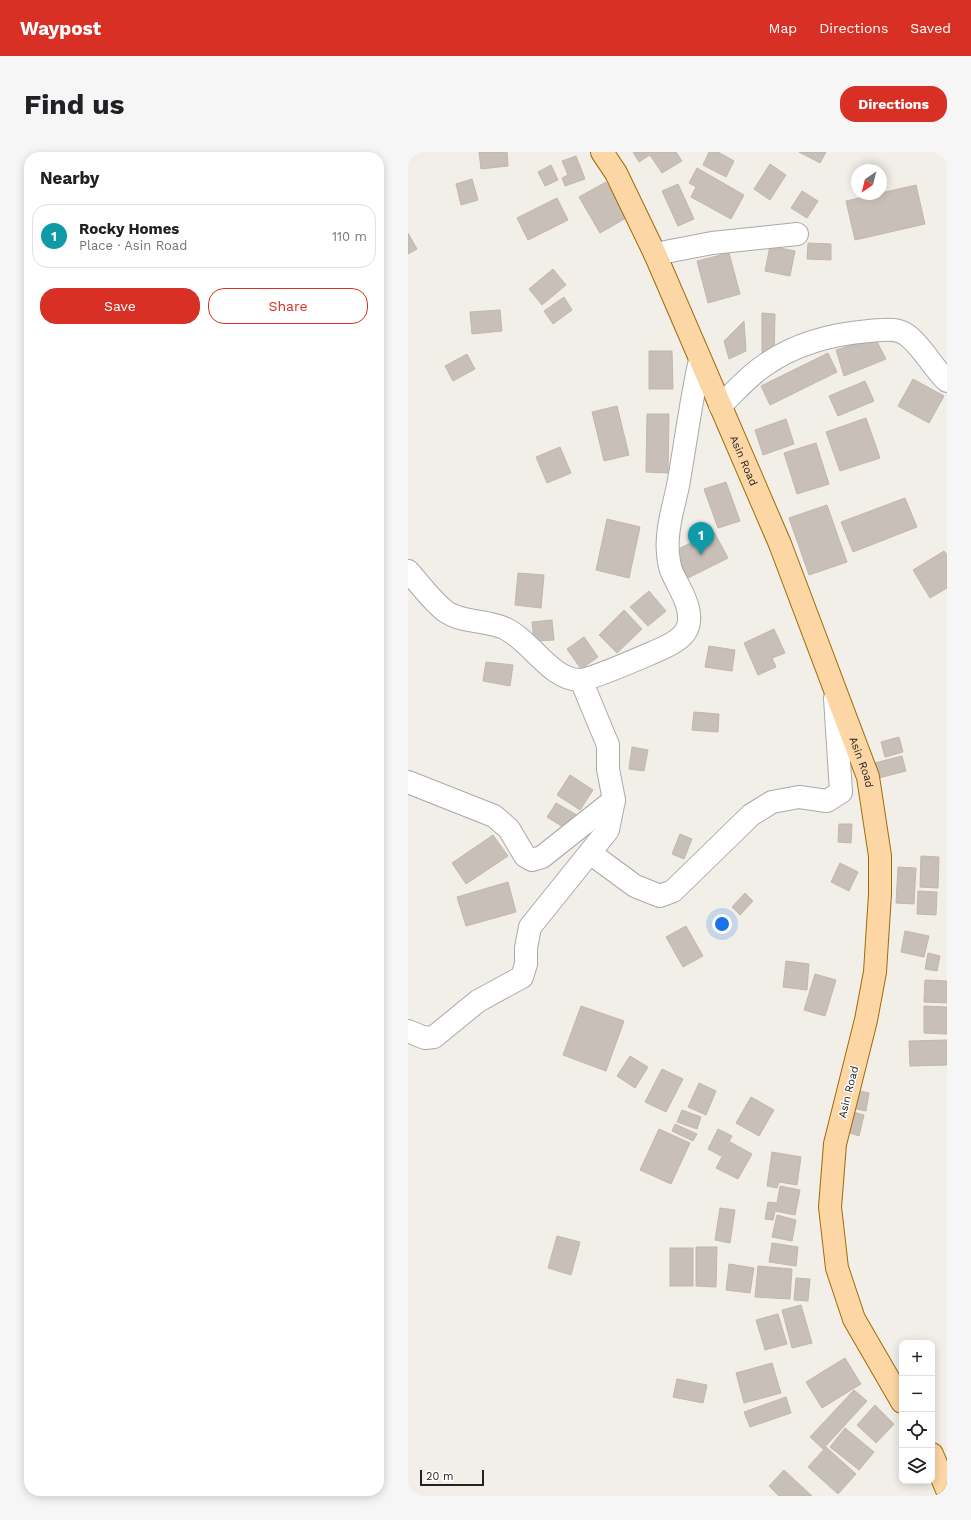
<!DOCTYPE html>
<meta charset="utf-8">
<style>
:root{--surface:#fff;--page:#f6f6f6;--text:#202124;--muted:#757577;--line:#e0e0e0;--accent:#d93025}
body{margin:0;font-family:"Work Sans",sans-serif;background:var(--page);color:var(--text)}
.controls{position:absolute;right:12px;bottom:12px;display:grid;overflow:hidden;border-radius:8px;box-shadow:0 2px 10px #0003}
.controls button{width:36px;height:36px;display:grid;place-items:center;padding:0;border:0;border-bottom:1px solid var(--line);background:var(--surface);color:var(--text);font:20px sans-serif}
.compass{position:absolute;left:443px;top:12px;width:36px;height:36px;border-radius:50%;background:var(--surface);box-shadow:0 2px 10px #0003;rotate:215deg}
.scale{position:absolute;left:12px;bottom:10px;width:64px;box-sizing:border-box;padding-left:4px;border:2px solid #222;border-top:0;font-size:11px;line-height:14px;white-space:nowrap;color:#222;-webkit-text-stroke:3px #fff;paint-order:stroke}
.you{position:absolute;left:314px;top:772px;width:14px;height:14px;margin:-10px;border:3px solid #fff;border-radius:50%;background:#1a73e8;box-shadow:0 0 0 6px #1a73e833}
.badge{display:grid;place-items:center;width:26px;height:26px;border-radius:50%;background:var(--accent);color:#fff;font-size:13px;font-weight:700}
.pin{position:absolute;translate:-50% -33px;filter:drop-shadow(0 1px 2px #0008)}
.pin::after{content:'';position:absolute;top:21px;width:14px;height:12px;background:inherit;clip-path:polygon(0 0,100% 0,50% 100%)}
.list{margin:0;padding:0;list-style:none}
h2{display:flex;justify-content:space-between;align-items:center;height:52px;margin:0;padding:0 16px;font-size:17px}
h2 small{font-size:13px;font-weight:400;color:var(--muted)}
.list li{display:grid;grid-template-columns:26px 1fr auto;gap:12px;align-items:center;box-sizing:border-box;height:64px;margin:0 8px 8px;padding:0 8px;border:1px solid var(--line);border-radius:16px}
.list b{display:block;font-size:15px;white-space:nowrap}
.list p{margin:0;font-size:13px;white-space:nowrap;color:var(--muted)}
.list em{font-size:13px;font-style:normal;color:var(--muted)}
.actions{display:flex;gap:8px;padding:12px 16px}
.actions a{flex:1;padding:9px 0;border:1px solid var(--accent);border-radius:16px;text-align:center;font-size:14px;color:var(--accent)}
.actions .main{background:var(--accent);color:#fff}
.icon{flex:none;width:22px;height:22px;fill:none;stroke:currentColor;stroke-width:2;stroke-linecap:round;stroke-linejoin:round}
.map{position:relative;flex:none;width:539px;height:1344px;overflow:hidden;border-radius:16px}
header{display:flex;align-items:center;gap:24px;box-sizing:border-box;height:56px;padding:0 20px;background:var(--accent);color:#fff}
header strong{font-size:19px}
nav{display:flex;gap:22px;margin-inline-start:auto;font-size:14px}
.intro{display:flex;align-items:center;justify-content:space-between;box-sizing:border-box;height:96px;padding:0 24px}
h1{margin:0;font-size:28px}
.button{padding:10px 18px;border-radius:16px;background:var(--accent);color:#fff;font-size:14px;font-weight:700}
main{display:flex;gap:24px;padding:0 24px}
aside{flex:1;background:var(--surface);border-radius:16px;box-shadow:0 2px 10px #0003}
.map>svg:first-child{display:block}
.building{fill:#c7bfb8;stroke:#c4b6ab}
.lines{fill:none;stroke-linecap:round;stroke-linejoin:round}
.minor-casing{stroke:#a9a9a9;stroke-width:24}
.major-casing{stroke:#a06b00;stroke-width:24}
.minor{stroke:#fff;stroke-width:22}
.major{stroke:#fcd6a4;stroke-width:22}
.labels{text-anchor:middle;stroke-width:3;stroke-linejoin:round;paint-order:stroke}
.street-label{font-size:11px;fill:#222;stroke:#fff}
</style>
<header>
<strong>Waypost</strong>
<nav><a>Map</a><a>Directions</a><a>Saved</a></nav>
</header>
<div class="intro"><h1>Find us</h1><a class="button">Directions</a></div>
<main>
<aside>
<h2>Nearby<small></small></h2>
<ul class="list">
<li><span class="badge" style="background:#0f9aa8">1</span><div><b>Rocky Homes</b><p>Place · Asin Road</p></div><em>110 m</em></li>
</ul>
<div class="actions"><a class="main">Save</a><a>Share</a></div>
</aside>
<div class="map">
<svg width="539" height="1344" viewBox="0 0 539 1344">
<rect width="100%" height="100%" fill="#f2efe9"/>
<g class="building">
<path d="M71,0H99L100,14L73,17Z"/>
<path d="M225,0H268L274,9L254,21L242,3L231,10Z"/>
<path d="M301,0H310L326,9L318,25L295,13Z"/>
<path d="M391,0H418L412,11Z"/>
<path d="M168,4L177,27L157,34L154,26L160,23L154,9Z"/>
<path d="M362,12L378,23L362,48L346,37Z"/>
<path d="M143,13L150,28L137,34L130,20Z"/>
<path d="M289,16L336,43L323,67L283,45L288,35L281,31Z"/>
<path d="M64,27L70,48L53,53L48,32Z"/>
<path d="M198,30L218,66L192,81L171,45Z"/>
<path d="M270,32L286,67L270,74L254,39Z"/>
<path d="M508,33L517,72L447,88L438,49Z"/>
<path d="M394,39L410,49L399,66L383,56Z"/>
<path d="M149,46L160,68L120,88L109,66Z"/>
<path d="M0,81L9,97L0,102Z"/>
<path d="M400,91L423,92V108L399,107Z"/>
<path d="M362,94L387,99L382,124L357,119Z"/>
<path d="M321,101L332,142L300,151L289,109Z"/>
<path d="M145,117L158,133L134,153L121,137Z"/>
<path d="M156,145L164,158L145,172L136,159Z"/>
<path d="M92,158L94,179L64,182L62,160Z"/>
<path d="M354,161L367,162L366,203H354Z"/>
<path d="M336,169L338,199L321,207L316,189Z"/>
<path d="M467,186L478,207L436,224L428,198Z"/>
<path d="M241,199H264L265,237H241Z"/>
<path d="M420,201L429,220L362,253L353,234Z"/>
<path d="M59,202L67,217L45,229L37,214Z"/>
<path d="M505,227L536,244L521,271L490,254Z"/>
<path d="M457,229L466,249L430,264L421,244Z"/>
<path d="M209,254L221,303L196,309L184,260Z"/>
<path d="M239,262H261L260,321L238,320Z"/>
<path d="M458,266L472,306L432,319L418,280Z"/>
<path d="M378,267L386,292L355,303L347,278Z"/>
<path d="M408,291L421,332L389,342L376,301Z"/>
<path d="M152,295L163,321L139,331L128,305Z"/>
<path d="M318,330L332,369L310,376L296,337Z"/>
<path d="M497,346L509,375L445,400L433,370Z"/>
<path d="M419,353L439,410L401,423L381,366Z"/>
<path d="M199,367L232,375L221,426L188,418Z"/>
<path d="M306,380L320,406L280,426L266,399Z"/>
<path d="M536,399L539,403V436L522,446L505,418Z"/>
<path d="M110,421L136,423L133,456L107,453Z"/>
<path d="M241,439L258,459L240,474L222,455Z"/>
<path d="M216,458L234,477L209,501L191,483Z"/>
<path d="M144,468L146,488L126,489L124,470Z"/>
<path d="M366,477L377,501L364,506L368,515L350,523L336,491Z"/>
<path d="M176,485L190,505L173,517L159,497Z"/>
<path d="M301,494L327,498L324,519L297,515Z"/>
<path d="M78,510L105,513L102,534L75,529Z"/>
<path d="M286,560L311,562L310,580L284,578Z"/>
<path d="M491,585L495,600L477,605L473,590Z"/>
<path d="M224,595L240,598L236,619L221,617Z"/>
<path d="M494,604L498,619L471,626L467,611Z"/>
<path d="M162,623L185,638L172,658L149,643Z"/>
<path d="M148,651L169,663L160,678L139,665Z"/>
<path d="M431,672H444L443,691L430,690Z"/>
<path d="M272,682L284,687L276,707L264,702Z"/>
<path d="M85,683L100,704L58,732L44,711Z"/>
<path d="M513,704L531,705L530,736L512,735Z"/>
<path d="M432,711L450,720L441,739L423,730Z"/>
<path d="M490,715L508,716L506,752L488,751Z"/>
<path d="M100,730L108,760L58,774L49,745Z"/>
<path d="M510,739L529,740L528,763L509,762Z"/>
<path d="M337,741L345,749L332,763L324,755Z"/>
<path d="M278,774L295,804L275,815L258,785Z"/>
<path d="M497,779L521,784L516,805L493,800Z"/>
<path d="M520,801L532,804L529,819L517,817Z"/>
<path d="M378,809L401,812L399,838L375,835Z"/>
<path d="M407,822L428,828L417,864L396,858Z"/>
<path d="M517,828L539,829V851L516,850Z"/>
<path d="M173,854L216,869L198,919L155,903Z"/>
<path d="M516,854L539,855V882L516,881Z"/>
<path d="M539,888V913L502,914L501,889Z"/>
<path d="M222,904L240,915L227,936L209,924Z"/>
<path d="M254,917L275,927L258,960L237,950Z"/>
<path d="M291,931L308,939L298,963L280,955Z"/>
<path d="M448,938L461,941L458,959L444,956Z"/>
<path d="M343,945L366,958L351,984L328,971Z"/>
<path d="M274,958L293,965L289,977L269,970Z"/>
<path d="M442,959L456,963L451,984L436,979Z"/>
<path d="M267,972L289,982L285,989L264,979Z"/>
<path d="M251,977L282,991L263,1032L232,1018Z"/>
<path d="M310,977L324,984L313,1004L300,997Z"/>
<path d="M322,990L344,1002L330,1027L308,1016Z"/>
<path d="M364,1000L393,1005L389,1033L371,1030L369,1036L359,1034Z"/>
<path d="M372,1034L392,1038L387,1063L367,1059L365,1068L357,1067L360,1050L369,1051Z"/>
<path d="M312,1056L327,1058L322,1091L307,1088Z"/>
<path d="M369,1063L388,1068L384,1089L364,1085Z"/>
<path d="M149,1084L172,1090L163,1123L140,1116Z"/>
<path d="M364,1091L390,1095L388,1114L361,1110Z"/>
<path d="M288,1095H309L308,1135L288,1134Z"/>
<rect x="262" y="1096" width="23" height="38"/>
<path d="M321,1112L346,1116L342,1141L318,1138Z"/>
<path d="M350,1114L384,1117L382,1147L347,1145Z"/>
<path d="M388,1126L402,1127L400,1149L386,1148Z"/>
<path d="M393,1153L404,1191L384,1196L374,1158Z"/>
<path d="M370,1162L379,1192L357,1198L348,1168Z"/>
<path d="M437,1206L453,1232L414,1256L398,1230Z"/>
<path d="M364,1211L373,1241L336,1251L328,1221Z"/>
<path d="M269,1227L299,1233L295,1251L265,1245Z"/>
<path d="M446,1238L459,1249L415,1297L402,1285Z"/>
<path d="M378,1245L383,1261L342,1275L336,1260Z"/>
<path d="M467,1253L486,1272L468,1291L449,1273Z"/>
<path d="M437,1276L466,1300L451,1318L422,1295Z"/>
<path d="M418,1295L448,1322L430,1342L400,1315Z"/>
<path d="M376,1318L404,1344H371L361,1334Z"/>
</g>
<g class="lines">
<g class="minor-casing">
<g id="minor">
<path d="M247,102L304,91L389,82"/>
<path d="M312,254C326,241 340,224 357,213C387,192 424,182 461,179C473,178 488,175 499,183C514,194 525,216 539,229"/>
<path d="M0,419C12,432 23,448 37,459C53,471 81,468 98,477C123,489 143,528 172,528C185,527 232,506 246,500C260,494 280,486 281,469C283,452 269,433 263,418C260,409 259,394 260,385C261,365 268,347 271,328C278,288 283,248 292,208"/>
<path d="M0,630L86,664L101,677L117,704L124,708L134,705L206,648"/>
<path d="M182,701L227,734L252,744L265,739L343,663L364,650L391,645L419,649L433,640L427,546"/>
<path d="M0,879L17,886L26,885L70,849L114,825L118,812V796L122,775L200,678L206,648L200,617V593L173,528"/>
</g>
</g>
<g class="major-casing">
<g id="major">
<path id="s1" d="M194,0L208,21L247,102L372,392L460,625L472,704V742L467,820L458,868L427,992L422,1055L429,1116L446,1167L494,1250"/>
<path d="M524,1302L539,1338"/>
</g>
</g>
<use href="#minor" class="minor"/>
<use href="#major" class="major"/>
</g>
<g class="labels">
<g class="street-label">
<text dy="4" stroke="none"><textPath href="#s1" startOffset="340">Asin Road</textPath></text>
<text dy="4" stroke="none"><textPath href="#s1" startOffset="664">Asin Road</textPath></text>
<text transform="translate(440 940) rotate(-76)" y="4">Asin Road</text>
</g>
</g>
</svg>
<div class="controls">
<button>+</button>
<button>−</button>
<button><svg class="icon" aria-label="locate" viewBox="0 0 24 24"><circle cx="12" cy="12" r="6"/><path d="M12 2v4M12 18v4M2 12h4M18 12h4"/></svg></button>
<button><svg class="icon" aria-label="layers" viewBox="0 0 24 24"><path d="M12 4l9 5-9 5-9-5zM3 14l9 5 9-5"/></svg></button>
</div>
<svg class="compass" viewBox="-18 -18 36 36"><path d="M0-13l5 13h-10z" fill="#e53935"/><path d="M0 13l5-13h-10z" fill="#757577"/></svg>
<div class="scale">20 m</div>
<div class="you"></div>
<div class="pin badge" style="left:293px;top:403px;background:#0f9aa8">1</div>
</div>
</main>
